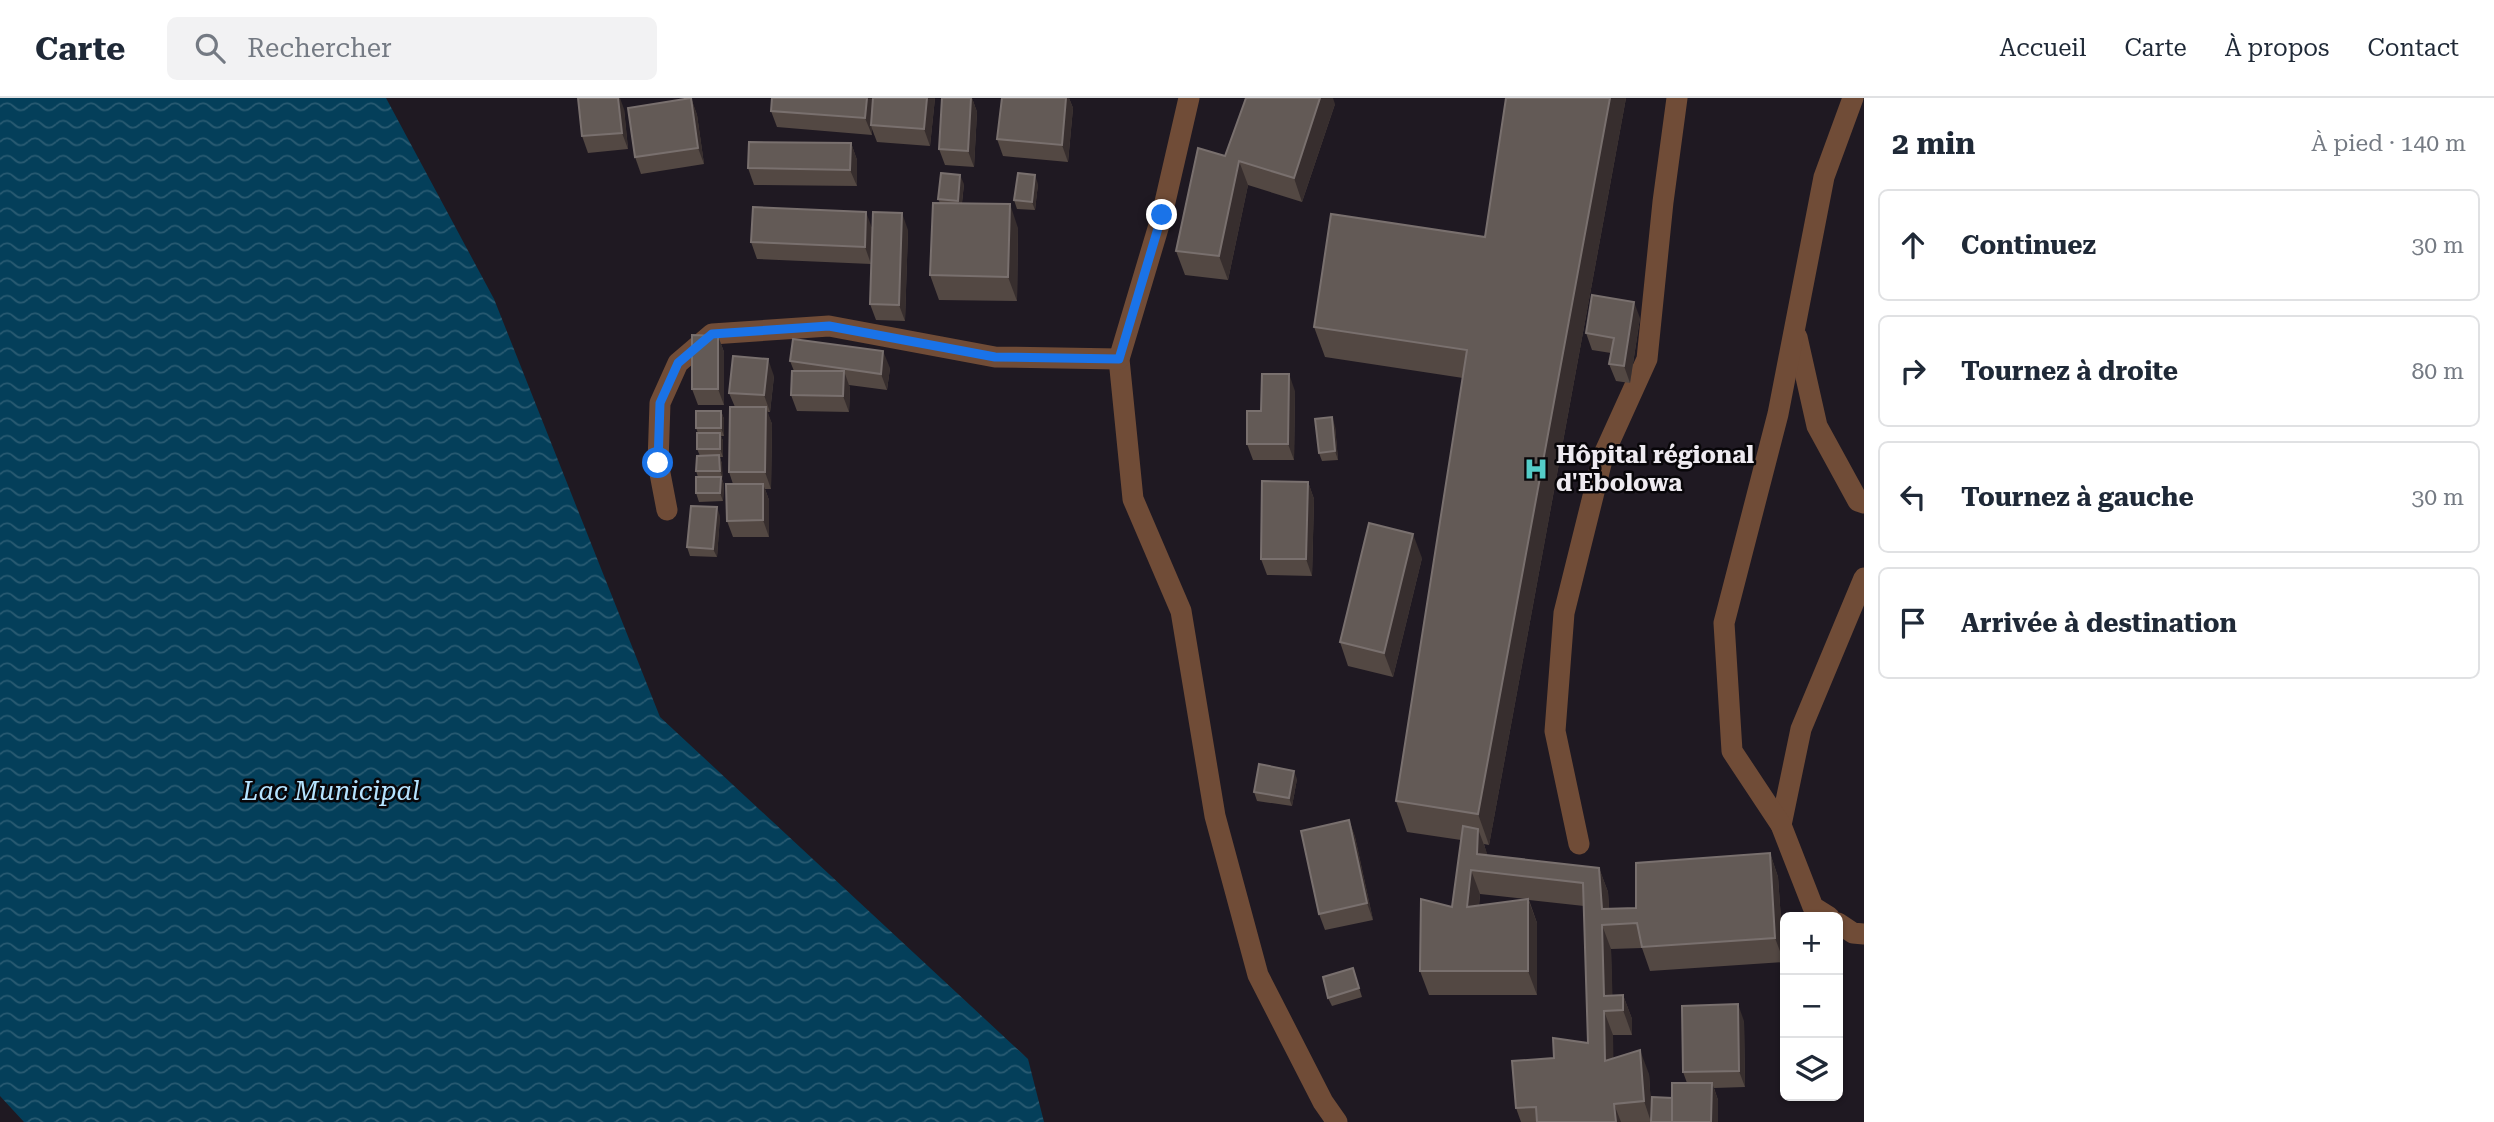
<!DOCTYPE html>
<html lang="fr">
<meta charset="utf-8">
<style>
:root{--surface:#fff;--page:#f2f2f3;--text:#1f2937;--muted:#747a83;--line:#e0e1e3}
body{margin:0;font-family:"Roboto Serif",serif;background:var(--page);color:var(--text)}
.controls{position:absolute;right:21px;bottom:21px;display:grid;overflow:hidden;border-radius:10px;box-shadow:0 2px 5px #0004}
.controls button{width:63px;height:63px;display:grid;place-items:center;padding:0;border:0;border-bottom:2px solid var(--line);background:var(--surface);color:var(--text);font:35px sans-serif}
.stop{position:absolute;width:21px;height:21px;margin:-16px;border:5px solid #1a73e8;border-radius:50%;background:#fff}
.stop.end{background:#1a73e8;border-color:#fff;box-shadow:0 2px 7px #0008}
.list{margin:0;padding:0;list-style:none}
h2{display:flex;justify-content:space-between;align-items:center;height:91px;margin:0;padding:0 28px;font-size:30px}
h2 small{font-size:23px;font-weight:400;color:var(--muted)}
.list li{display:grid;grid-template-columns:46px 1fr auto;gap:21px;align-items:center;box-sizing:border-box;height:112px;margin:0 14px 14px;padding:0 14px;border:2px solid var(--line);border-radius:10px}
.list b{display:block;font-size:26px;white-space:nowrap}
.list em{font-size:23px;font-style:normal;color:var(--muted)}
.icon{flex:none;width:38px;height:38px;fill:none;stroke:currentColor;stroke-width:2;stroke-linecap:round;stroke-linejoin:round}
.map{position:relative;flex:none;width:1864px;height:1024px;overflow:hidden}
header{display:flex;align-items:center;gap:42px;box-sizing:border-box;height:98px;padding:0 35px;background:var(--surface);border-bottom:2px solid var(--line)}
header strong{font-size:33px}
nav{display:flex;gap:38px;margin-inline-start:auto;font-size:24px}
.search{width:490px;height:63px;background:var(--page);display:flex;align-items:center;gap:18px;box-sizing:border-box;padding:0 24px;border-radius:10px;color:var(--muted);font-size:26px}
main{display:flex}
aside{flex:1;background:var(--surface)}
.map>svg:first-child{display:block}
.water{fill:url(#water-waves)}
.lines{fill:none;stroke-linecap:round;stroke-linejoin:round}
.street{stroke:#704c37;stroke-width:21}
.wall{fill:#534843;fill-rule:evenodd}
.shaded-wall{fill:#372e2e}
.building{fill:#635a56;stroke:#79706e;stroke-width:2}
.route{stroke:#1a73e8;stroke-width:9}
.labels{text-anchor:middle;stroke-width:5;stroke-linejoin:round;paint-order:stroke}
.poi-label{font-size:24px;font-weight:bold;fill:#eeeaf0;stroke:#080609;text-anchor:start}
.water-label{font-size:26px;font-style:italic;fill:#b5e3ff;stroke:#080609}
</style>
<header>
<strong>Carte</strong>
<div class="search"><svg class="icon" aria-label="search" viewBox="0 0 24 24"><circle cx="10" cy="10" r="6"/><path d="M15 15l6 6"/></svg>Rechercher</div>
<nav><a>Accueil</a><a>Carte</a><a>À propos</a><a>Contact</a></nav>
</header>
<main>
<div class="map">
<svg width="1864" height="1024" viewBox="0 0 1864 1024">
<defs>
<pattern id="water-waves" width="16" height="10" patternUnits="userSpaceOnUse" patternTransform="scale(1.75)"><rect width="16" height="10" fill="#043f5a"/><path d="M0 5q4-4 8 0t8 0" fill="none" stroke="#295b72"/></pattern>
</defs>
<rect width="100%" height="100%" fill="#1f1922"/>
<path class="water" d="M0,0H386L494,201L660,619L1028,961L1044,1024H24L0,998Z"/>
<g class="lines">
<g class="street">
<path d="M1189,0L1162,117L1119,261L1133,401L1181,513L1215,718L1258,877L1323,1004L1337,1024"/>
<path d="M1797,239L1817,328L1858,403L1864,405"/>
<path d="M667,412L658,365L660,305L678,265L712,236L829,228L995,259L1119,261"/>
<path d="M1781,727L1801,631L1864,480"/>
<path d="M1579,746L1555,633L1564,515L1603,358L1647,261L1663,104L1677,0"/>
<path d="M1829,819L1813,809L1781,727L1732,653L1724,525L1778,316L1824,79L1853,0"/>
<path d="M1838,825L1853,835L1864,836"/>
</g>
</g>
<g class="wall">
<path d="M691,0L697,17L704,66L641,76L635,59Z"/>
<path d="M935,0L930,48L877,44L872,31V37L777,29L771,13Z"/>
<path d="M942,0H972L977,14L974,69L945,67L939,51Z"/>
<path d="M1002,0H1069L1073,10L1068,64L1003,58L997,41Z"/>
<path d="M1506,0H1626L1489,747L1484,746L1487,757L1599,770L1608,794L1609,811L1636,810L1770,755L1778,779L1784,864L1650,873L1642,850L1611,851L1612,897H1623L1632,921V937H1613V961L1649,976L1651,1008L1672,1000L1687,985L1683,974L1744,923L1745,989L1714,990L1718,1002V1024H1521L1516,1010L1554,960L1588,945L1584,808L1529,802L1537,825V897H1429L1420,873L1452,809L1461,742L1407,734L1396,703L1463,280L1325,259L1314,229L1485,139ZM1480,796L1526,801L1479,808Z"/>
<path d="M1335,6L1302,104L1248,87L1228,182L1185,177L1176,153L1225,58Z"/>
<path d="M624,11L628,51L588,55L582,38Z"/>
<path d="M851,45L857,62V88L754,87L748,70Z"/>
<path d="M964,86L962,105L1018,130L1017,203L939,202L930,177L940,105L938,101Z"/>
<path d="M1038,86L1035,112L1017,111L1014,102Z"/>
<path d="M872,129L908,132L905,223L876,222L870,206L871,166L757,161L751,144Z"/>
<path d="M1640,220L1630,285L1616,283L1609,266L1611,255L1592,252L1586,235Z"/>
<path d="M718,238L724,254V307H698L692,291Z"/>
<path d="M790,263L890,270L887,292L849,287L850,290L849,314L797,313L791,297L794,273Z"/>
<path d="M774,278L770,314H767L772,326L771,391H765L769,402V439H733L727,423L733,386L729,374L735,309L729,295Z"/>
<path d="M1295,293L1294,362H1253L1247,346L1261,313Z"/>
<path d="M721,313L724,321V338H721L723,343V359H720L722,366V381L724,387L723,403L699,404L696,395L698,379L696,373L700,358L697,351L698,335L696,330Z"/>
<path d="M1335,328L1338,362L1322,363L1319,355Z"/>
<path d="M1308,384L1314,401L1312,478L1267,477L1261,461Z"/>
<path d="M720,418L717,459L690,458L687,449Z"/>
<path d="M1422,460L1393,579L1348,568L1340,544Z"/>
<path d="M1297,681L1292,708L1257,703L1254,694Z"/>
<path d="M1349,722L1355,739L1373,822L1325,832L1319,816Z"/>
<path d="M1353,870L1362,899L1332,908L1328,900Z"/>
</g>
<g class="shaded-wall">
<path d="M618,0H620L624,11L628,51L622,35Z"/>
<path d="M691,0L697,17L704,66L698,50Z"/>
<path d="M867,0H874L871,27L872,31V37L865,20Z"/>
<path d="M927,0H935L930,48L924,31Z"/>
<path d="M971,0H972L977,14L974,69L968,53Z"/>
<path d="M1066,0H1069L1073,10L1068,64L1062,47Z"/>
<path d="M1320,0H1333L1335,6L1302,104L1294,80Z"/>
<path d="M1610,0H1626L1489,747L1478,716Z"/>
<path d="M851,45L857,62V88L850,72Z"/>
<path d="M1239,63L1248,87L1228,182L1219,158Z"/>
<path d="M960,77L964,86L961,112L958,103Z"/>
<path d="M1035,77L1038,86L1035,112L1032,104Z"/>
<path d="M1010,106L1018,130L1017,203L1008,179Z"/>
<path d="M866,114L872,130L871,166L865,149Z"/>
<path d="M902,115L908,132L905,223L899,207Z"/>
<path d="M1634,204L1640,220L1630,285L1624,268Z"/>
<path d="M718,238L724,254V307L718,291Z"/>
<path d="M883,253L890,270L887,292L881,276Z"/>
<path d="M768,261L774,278L770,314L764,297Z"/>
<path d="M844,273L850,290L849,314L843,298Z"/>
<path d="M1289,276L1295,293L1294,362L1288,346Z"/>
<path d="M766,309L772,326L771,391L765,374Z"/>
<path d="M721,313L724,321V338L721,330Z"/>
<path d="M1332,319L1335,328L1338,362L1335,353Z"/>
<path d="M720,335L723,343V359L720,351Z"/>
<path d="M719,357L722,366L723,381L720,373Z"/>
<path d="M721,379L724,387L723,403L720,395Z"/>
<path d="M1308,384L1314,401L1312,478L1306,461Z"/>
<path d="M763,386L769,402V439L763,422Z"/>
<path d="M717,409L720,418L717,459L713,451Z"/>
<path d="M1413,436L1422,460L1393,579L1384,555Z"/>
<path d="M1294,673L1297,681L1292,708L1289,700Z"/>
<path d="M1349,722L1355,739L1373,822L1367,805Z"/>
<path d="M1478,731L1487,755L1486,774L1477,756Z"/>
<path d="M1770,755L1778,779L1784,864L1775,840Z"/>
<path d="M1599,770L1608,794L1610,826L1602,811Z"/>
<path d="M1471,772L1480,796L1476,833L1467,809Z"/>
<path d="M1528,801L1537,825V897L1528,873Z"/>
<path d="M1602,827L1611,851L1613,913L1604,898Z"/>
<path d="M1623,897L1632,921V937L1623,912Z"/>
<path d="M1738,906L1744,923L1745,989L1739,973Z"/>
<path d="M1604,913L1613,937L1614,987L1605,963Z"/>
<path d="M1640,952L1649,976L1652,1024H1651L1644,1003Z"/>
<path d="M1712,985L1718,1002V1024H1711Z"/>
<path d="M1614,1006L1621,1024H1616Z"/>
</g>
<g class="building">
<path d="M578,0H618L622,35L582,38Z"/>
<path d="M691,0L698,50L635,59L628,10Z"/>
<path d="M772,0H867L865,20L771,13Z"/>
<path d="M873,0H927L924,31L871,27Z"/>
<path d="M942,0H971L968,53L939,51Z"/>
<path d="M1002,0H1066L1062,47L997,41Z"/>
<path d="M1246,0H1320L1294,80L1239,63L1219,158L1176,153L1198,50L1225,58Z"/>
<path d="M1506,0H1610L1478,716L1396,703L1467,252L1314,229L1331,116L1485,139Z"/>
<path d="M749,44L851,45L850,72L748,70Z"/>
<path d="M941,75L960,77L958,103L938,101Z"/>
<path d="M1018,75L1035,77L1032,104L1014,102Z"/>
<path d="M933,105L1010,106L1008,179L930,177Z"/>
<path d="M753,109L866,114L865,149L751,144Z"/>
<path d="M873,114L902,115L899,207L870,206Z"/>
<path d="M1592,197L1634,204L1624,268L1609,266L1614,240L1586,235Z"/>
<path d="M692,237L718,238V291H692Z"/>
<path d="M793,241L883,253L881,276L790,263Z"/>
<path d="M733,258L768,261L764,297L729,295Z"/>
<path d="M792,273H844L843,298L791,297Z"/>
<path d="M1262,276H1289L1288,346H1247V313H1261Z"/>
<path d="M730,309H766L765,374H729Z"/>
<rect x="696" y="313" width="25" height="17"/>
<path d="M1332,319L1335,353L1319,355L1315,321Z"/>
<rect x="697" y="335" width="23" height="16"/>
<path d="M719,357L720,373H696L697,358Z"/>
<path d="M696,379H721L720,395H696Z"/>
<path d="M1262,383L1308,384L1306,461H1261Z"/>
<path d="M726,386H763V422L727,423Z"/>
<path d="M691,408L717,409L713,451L687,449Z"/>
<path d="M1369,425L1413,436L1384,555L1340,544Z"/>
<path d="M1259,666L1294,673L1289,700L1254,694Z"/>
<path d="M1349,722L1367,805L1319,816L1301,733Z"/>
<path d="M1463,728L1478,731L1477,756L1599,770L1602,811L1636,810V765L1770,755L1775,840L1642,849L1637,825L1602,827L1604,898L1623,897V912L1604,913L1605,963L1640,952L1644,1003L1614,1006L1616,1024H1537L1536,1009L1516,1010L1512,963L1554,960L1553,940L1588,945L1583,785L1471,772L1467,809L1528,801V873H1420L1421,801L1452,809Z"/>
<path d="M1353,870L1359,890L1328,900L1323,879Z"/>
<path d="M1738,906L1739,973L1683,974L1682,908Z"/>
<path d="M1672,985H1712L1711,1024H1672Z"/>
<path d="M1652,999L1672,1000V1024H1651Z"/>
</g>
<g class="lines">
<path class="route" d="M658,365L660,305L678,265L712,236L829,228L995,259L1119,261L1162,117"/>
</g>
<defs>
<g id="hospital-bare" transform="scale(1.89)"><path d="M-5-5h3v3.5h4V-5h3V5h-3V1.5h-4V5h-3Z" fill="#54cdc8" stroke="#080609" stroke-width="2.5" paint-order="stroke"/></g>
</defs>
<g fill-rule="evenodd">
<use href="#hospital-bare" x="1536" y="371"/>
</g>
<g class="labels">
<g class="poi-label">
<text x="1556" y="365">Hôpital régional<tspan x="1556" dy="28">d'Ebolowa</tspan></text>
</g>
<g class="water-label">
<text x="331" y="702">Lac Municipal</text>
</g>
</g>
</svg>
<div class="controls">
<button>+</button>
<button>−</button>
<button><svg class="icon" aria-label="layers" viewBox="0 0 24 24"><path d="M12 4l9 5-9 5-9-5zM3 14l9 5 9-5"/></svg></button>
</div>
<div class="stop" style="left:658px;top:365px"></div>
<div class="stop end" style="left:1162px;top:117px"></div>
</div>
<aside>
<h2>2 min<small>À pied · 140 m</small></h2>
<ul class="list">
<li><svg class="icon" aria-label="ahead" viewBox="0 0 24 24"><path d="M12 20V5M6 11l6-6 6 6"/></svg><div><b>Continuez</b></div><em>30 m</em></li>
<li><svg class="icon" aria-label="right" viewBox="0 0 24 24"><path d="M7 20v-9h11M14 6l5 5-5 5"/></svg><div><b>Tournez à droite</b></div><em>80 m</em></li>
<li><svg class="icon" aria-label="left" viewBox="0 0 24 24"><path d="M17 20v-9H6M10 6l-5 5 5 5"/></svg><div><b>Tournez à gauche</b></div><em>30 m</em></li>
<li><svg class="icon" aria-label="arrive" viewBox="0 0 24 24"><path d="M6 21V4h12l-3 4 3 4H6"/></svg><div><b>Arrivée à destination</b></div></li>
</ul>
</aside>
</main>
